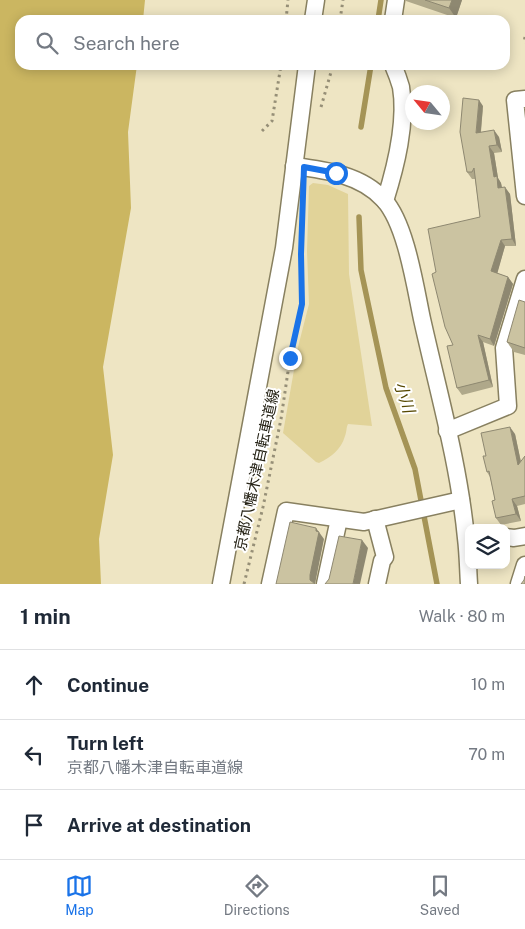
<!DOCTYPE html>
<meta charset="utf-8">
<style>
:root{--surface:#fff;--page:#f6f6f7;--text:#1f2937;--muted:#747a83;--line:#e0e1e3;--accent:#1a73e8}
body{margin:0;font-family:"Public Sans","Noto Sans JP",sans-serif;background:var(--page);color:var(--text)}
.controls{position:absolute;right:15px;bottom:15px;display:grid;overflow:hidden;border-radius:10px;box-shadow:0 2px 12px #0003}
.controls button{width:45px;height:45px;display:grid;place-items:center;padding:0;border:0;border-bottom:1px solid var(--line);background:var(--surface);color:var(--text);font:25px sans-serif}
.compass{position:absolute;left:405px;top:85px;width:45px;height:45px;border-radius:50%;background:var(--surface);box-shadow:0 2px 12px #0003;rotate:299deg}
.stop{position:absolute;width:15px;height:15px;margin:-11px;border:4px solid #1a73e8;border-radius:50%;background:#fff}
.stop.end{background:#1a73e8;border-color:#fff;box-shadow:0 1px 5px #0008}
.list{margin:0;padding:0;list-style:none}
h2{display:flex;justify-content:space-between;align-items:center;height:65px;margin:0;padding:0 20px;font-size:21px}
h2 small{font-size:16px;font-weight:400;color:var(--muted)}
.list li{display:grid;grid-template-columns:32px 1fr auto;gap:15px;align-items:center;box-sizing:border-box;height:70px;padding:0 20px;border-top:1px solid var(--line)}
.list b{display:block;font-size:19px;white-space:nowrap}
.list p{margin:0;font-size:16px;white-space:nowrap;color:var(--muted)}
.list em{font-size:16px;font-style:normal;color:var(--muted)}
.icon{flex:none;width:28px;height:28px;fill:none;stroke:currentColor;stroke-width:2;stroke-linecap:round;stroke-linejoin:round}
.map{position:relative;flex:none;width:525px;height:584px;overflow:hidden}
.search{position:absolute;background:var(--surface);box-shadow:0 2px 12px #0003;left:15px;right:15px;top:15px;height:55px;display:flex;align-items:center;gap:12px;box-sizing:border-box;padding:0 18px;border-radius:15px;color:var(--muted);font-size:19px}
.sheet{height:275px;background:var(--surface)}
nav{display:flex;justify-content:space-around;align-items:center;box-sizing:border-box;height:70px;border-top:1px solid var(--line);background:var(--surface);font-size:14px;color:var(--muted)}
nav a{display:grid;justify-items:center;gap:2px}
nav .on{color:var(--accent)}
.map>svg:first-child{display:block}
.green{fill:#e1d399}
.forest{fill:#cbb661}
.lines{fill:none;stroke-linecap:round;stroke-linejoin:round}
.stream{stroke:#a59456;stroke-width:5.5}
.minor-casing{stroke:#888060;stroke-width:19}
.path{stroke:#968f77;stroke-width:3;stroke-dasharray:2.5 4;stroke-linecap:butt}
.minor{stroke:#fff;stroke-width:16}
.wall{fill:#afa88a}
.shaded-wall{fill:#8e8871}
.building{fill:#cbc3a1;stroke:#8e8871}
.route{stroke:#1a73e8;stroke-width:6}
.labels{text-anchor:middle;stroke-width:4;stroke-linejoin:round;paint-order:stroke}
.street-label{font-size:15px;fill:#262316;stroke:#fff}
.water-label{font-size:16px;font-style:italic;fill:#564801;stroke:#fff}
</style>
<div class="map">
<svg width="525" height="584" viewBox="0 0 525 584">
<rect width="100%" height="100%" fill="#eee5c3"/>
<path class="green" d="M313,183L328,185L348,194L349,274L372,426L348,424C346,428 347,431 345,436C341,450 331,457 319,463L316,462L283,433L298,347L309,304L307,251L309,186Z"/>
<path class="forest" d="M0,0H145L143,20H20V65H137L128,132L131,208L103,367L113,455L99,539L101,584H0Z"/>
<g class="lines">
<g class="stream">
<path d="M378,20L381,0"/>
<path d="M361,127L371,65"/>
<path d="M359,217L361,270L386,388L415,469L437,584"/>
</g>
<g class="minor-casing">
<g id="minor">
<path d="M313,20L316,0"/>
<path d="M393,20L396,0"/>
<path d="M525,99L515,100L525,196"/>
<path d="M294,166C326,170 362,175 384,200C406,224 415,286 422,319C438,391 459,464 466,538C468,554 468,569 469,584"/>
<path d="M385,201C396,166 407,123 401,87C399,80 396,72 393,65"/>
<path d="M447,431L508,406L504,348L525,279"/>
<path d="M375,519L385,557L382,561L377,584"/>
<path d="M506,537L514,538L525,536"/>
<path d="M221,584L284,248L307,65"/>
<path d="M270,584L286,511L364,522L461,500"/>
<path d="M325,584L339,519"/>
<path d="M519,584L525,565"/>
</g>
</g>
<g class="path">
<path d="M286,20L288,0"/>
<path d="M340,20L343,0"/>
<path d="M525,37L524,42L525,43"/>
<path d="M321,107L333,65"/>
<path d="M262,131L272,121L281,65"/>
<path d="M244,584L263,507L281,419L290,358L302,304L301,258"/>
</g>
<use href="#minor" class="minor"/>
</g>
<g class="wall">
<path d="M405,0H462L456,18L406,1Z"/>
<path d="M483,106L481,132L499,137L502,152L494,153L498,178L501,183L502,187L510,194L516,246H505L497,273L508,277L513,284L494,346L483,342L493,387L462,395L457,388L453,345L436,272L480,217L475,179H472L467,172Z"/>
<path d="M525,302V355L514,352L507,342Z"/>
<path d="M515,434L521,462L525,456V504L517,506L521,521L501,525L496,518L495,500L490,477L487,472L486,456Z"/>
</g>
<g class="shaded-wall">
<path d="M452,0H462L456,18L449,8Z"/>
<path d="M479,100L483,106L480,140L476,133Z"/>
<path d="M494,130L499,137L502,152L497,145Z"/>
<path d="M489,146L494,153L498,178L501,183L503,194L498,188L494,177Z"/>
<path d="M505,187L510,194L516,246L512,239Z"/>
<path d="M501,240L505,246L496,278L491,271Z"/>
<path d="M508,277L513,284L494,346L490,339Z"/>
<path d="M478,335L483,342L493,387L489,380Z"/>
<path d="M510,427L515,434L523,472L518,465Z"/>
<path d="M512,499L517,506L521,521L516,514Z"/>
<path d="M316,528L324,539L315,584L310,580V575Z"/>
<path d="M362,540L368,548L360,584H353Z"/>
</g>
<g class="building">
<path d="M425,0H452L449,8Z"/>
<path d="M463,98L479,100L476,133L494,130L497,145L489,146L494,177L497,176L498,188L505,187L512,239L501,240L491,271L508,277L490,339L478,335L489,380L457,388L447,346L453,345L445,327L432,274L436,272L428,229L480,217L474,168L472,172H467L460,132Z"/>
<path d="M519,300L525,302V348L507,342Z"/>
<path d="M510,427L518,465L525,456V496L512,499L516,514L496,518L492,501L495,500L489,471L487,472L483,456H486L481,433Z"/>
<path d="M290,522L316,528V531L319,532L310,575V580L315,584H276Z"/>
<path d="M339,536L362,540L353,584H325L329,579Z"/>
<path d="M525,576V584H521L524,580Z"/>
</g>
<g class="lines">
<path class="route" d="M290,358L302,304L301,254L304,167L336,173"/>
</g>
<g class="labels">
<g class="street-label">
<text transform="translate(257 470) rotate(-78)" y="5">京都八幡木津自転車道線</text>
</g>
<g class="water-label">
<text transform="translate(405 397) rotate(72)" y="6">小川</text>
</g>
</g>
</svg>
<div class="controls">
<button><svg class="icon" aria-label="layers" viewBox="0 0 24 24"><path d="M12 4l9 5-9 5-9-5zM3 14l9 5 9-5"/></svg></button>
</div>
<svg class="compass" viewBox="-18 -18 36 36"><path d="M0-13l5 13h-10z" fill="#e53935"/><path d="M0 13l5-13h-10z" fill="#747a83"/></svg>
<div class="stop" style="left:336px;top:173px"></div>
<div class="stop end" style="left:290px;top:358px"></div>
<div class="search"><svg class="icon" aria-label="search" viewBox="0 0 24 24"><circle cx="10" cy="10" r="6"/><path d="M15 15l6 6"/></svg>Search here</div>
</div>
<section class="sheet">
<h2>1 min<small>Walk · 80 m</small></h2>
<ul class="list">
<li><svg class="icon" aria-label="ahead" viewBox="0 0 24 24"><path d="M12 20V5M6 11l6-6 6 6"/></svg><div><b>Continue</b></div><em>10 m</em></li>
<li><svg class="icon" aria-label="left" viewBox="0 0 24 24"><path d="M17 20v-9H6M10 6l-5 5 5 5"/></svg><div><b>Turn left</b><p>京都八幡木津自転車道線</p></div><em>70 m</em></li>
<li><svg class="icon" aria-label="arrive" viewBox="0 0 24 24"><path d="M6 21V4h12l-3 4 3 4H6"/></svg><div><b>Arrive at destination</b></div></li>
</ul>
</section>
<nav>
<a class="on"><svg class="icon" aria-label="map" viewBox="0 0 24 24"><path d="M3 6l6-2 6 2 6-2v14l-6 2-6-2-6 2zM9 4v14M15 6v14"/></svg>Map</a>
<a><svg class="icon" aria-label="directions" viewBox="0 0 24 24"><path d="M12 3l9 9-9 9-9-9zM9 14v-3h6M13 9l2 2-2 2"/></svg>Directions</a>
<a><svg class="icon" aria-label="saved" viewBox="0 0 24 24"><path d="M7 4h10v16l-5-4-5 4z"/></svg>Saved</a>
</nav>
